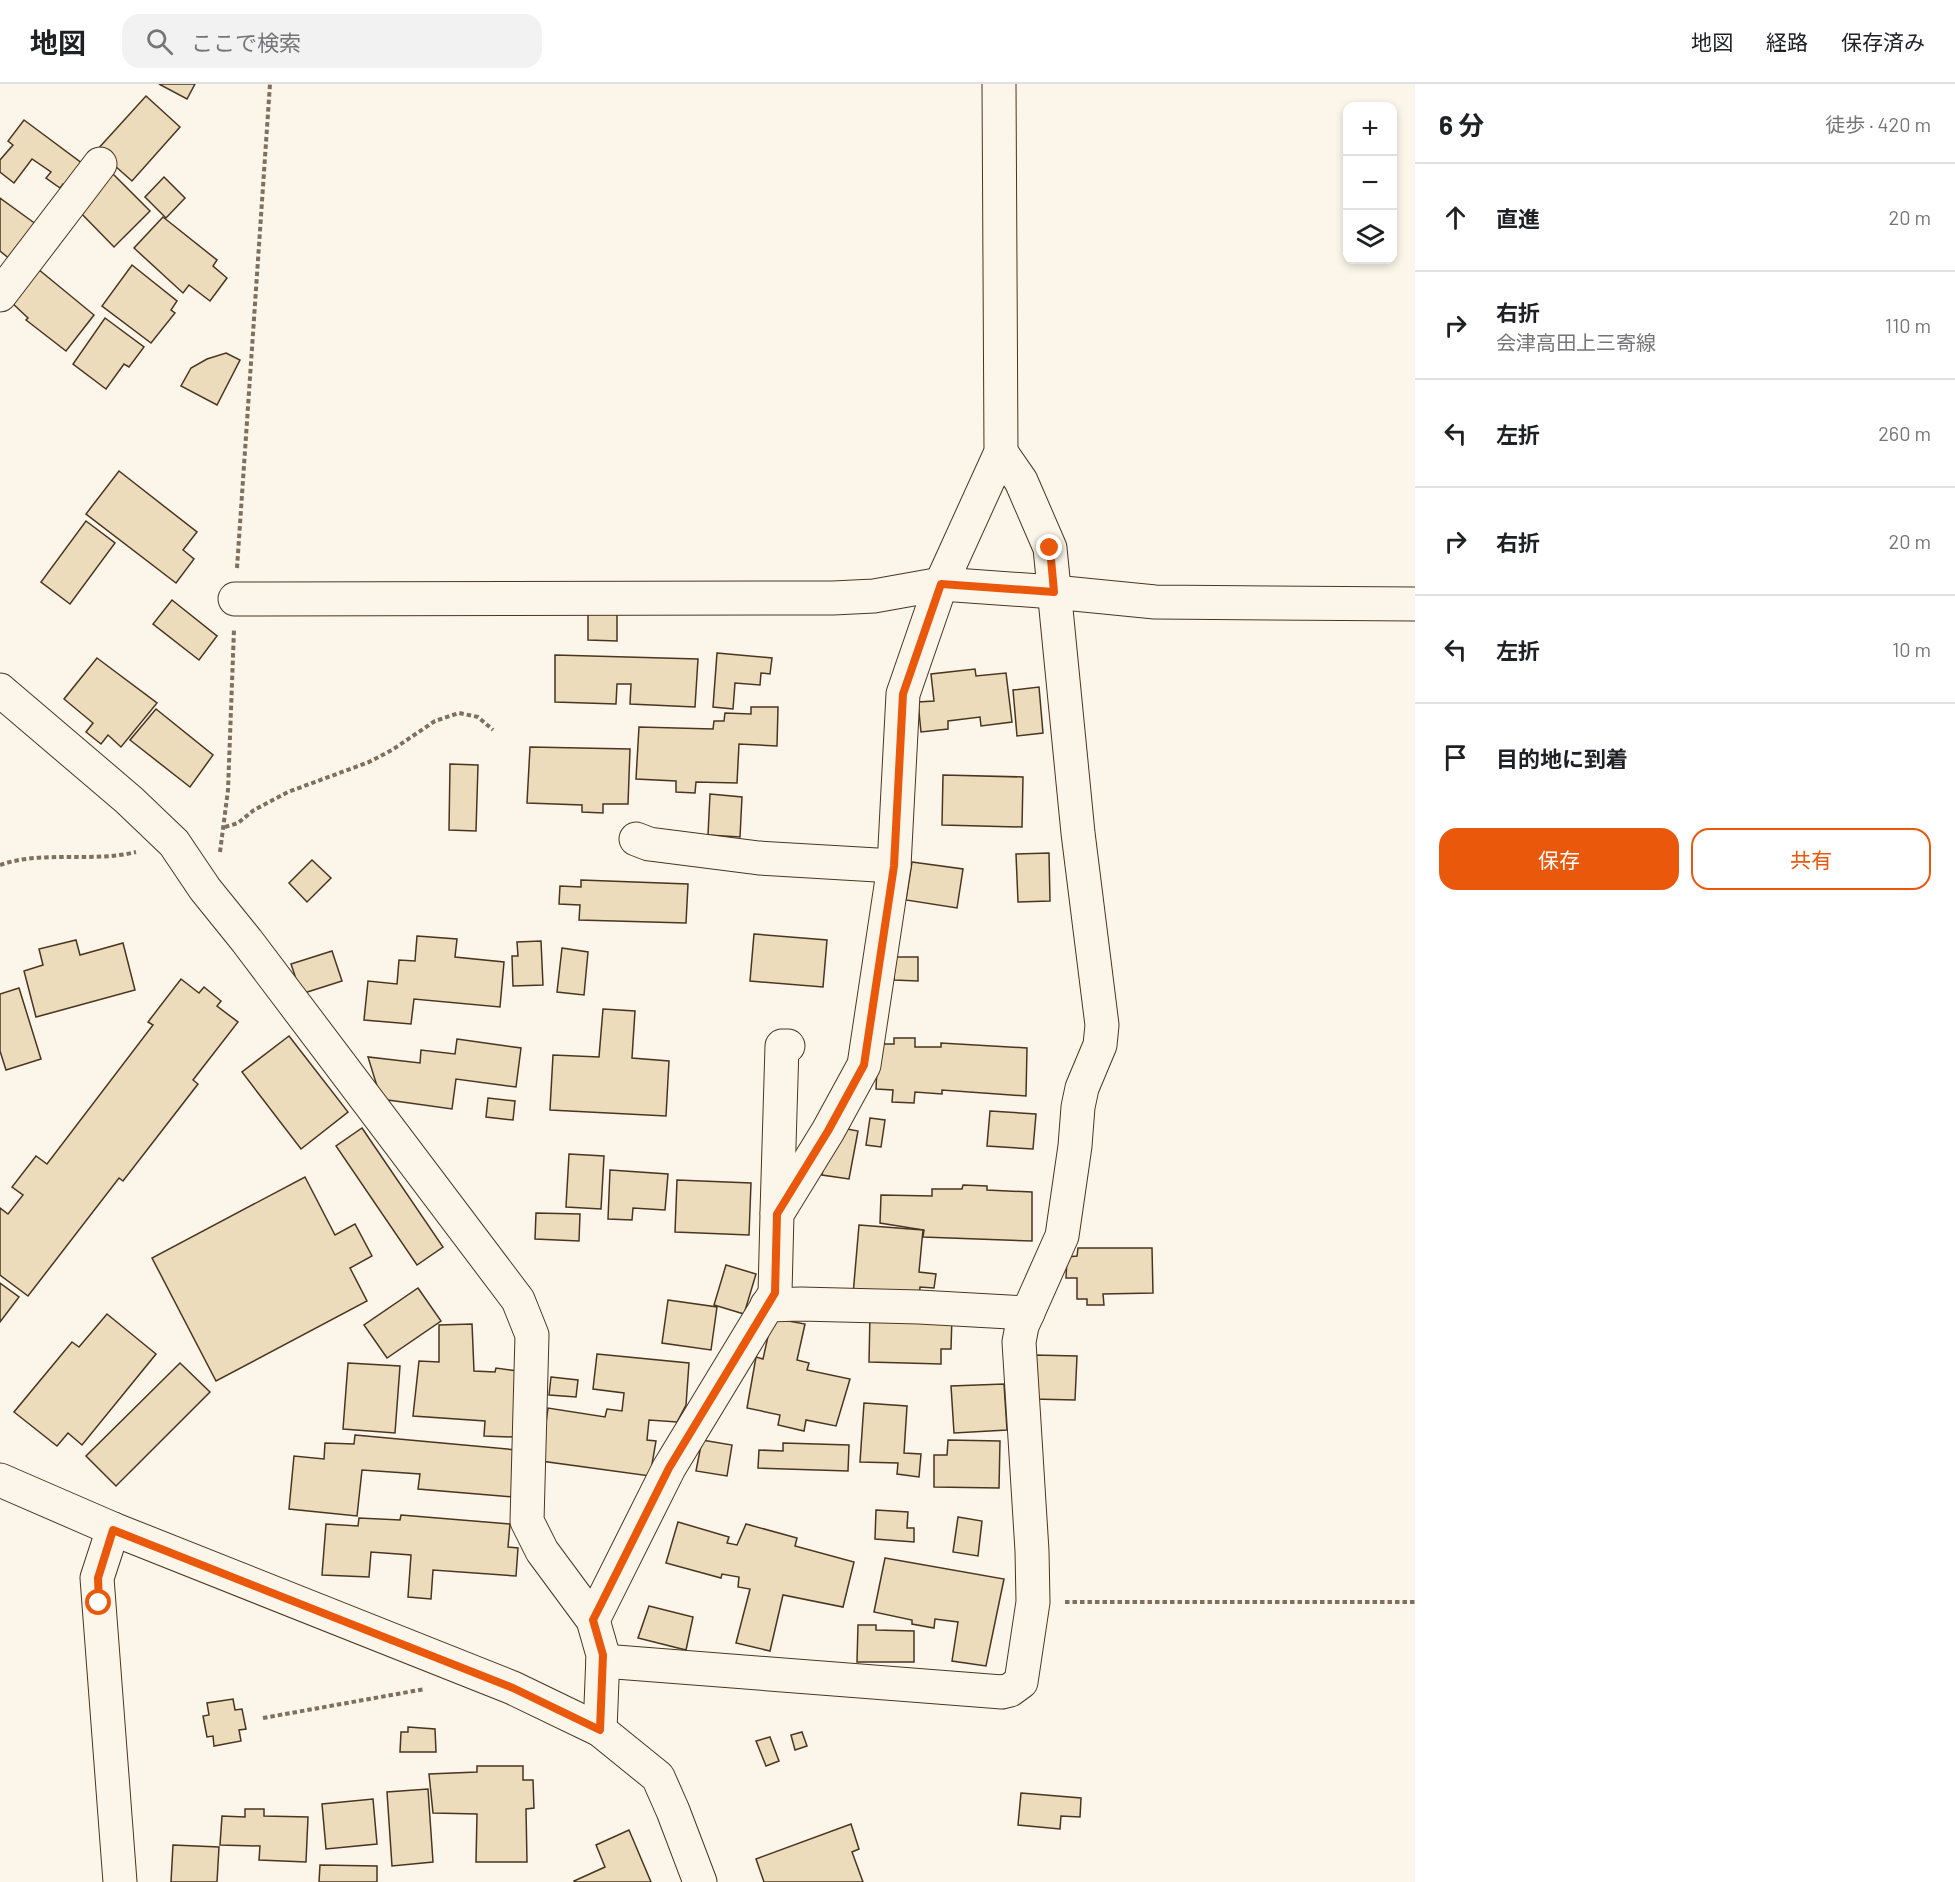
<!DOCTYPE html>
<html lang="ja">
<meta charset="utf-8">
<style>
:root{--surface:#fff;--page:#f2f2f2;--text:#202124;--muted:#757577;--line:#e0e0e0;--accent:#ea580c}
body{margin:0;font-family:Barlow,"Noto Sans JP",sans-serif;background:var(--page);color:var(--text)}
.controls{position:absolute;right:18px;top:18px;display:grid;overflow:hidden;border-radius:12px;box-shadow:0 3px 9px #0003}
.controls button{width:54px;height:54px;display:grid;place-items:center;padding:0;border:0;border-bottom:2px solid var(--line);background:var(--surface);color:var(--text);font:30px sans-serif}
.stop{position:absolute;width:18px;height:18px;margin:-14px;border:4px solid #ea580c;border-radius:50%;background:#fff}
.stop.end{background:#ea580c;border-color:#fff;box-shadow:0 2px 6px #0008}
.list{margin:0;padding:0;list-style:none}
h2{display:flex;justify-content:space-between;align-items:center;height:78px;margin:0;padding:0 24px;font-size:26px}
h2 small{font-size:20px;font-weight:400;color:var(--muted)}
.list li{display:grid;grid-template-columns:39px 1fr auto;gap:18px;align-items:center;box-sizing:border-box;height:108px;padding:0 24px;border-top:2px solid var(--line)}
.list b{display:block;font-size:22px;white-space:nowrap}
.list p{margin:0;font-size:20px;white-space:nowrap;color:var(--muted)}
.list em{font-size:20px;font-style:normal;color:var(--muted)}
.actions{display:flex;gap:12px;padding:18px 24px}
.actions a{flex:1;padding:14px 0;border:2px solid var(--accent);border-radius:18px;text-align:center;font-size:21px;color:var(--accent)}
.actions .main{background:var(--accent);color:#fff}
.icon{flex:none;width:33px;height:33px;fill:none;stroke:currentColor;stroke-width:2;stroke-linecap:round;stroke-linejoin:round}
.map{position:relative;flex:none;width:1415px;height:1798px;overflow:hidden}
header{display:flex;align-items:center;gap:36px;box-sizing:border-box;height:84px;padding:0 30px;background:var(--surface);border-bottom:2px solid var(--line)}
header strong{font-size:28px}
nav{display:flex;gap:33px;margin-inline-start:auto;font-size:21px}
.search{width:420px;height:54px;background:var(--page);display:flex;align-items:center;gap:15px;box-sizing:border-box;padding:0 21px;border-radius:18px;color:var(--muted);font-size:22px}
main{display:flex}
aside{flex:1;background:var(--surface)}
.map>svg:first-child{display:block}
.building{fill:#ecdcbc;stroke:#4a3520;stroke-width:1.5}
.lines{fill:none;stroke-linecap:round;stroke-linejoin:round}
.minor-casing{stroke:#4a3520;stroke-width:35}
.major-casing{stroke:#4a3520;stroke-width:35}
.path{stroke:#7f6f5c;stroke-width:4;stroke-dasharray:4.5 3;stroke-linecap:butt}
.minor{stroke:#fbf6e9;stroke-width:33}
.major{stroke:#fbf6e9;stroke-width:33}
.route{stroke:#ea580c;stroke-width:8}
</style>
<header>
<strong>地図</strong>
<div class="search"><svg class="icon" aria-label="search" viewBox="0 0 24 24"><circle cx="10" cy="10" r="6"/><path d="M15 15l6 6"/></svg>ここで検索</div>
<nav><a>地図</a><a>経路</a><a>保存済み</a></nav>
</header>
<main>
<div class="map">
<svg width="1415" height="1798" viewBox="0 0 1415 1798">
<rect width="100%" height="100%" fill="#fbf6e9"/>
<g class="building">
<path d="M159,0H195L187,15Z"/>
<path d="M146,12L180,43L132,97L97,66Z"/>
<path d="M24,36L87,83L70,105L63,100L60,104L46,94L51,88L32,75L14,99L0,88V76L13,61L8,57Z"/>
<path d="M112,89L150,127L114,163L76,124Z"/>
<path d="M164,93L185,114L166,134L145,113Z"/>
<path d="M0,114L40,143L11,176L0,167Z"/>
<path d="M163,133L217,176L213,182L227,194L210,217L189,201L183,209L134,164Z"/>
<path d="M132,181L177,217L171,226L175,229L151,259L102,222Z"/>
<path d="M38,185L94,231L66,267L26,236L28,234L10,217Z"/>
<path d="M105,234L144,263L129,283L124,280L106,305L73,280Z"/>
<path d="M226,269L240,276L217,321L181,302L191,284L207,275Z"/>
<path d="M119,387L197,448L183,466L194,475L176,499L86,430Z"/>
<path d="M86,437L115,459L70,520L41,498Z"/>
<path d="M172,516L217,552L199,576L153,540Z"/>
<path d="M588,526H617V557L588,556Z"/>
<path d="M717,569L772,574L770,590L761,589L760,601L735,599L733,625L713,623Z"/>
<path d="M555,571L698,575L695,623L630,620L631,600H617L616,620L555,618Z"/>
<path d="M97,574L157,619L121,663L108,651L101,660L86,648L93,639L64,615Z"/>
<path d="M975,585L976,592L1006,589L1012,638L981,642L980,633L948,637V645L921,648L918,618L934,617L931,590Z"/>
<path d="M1039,603L1043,649L1017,652L1013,606Z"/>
<path d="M751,623H778L777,662L739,660L737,699L696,698L695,709L676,708V697L636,695L639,643L713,645L714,637H724L725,629L751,630Z"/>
<path d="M156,625L213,671L190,703L130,656Z"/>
<path d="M530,663L630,665L628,720H603V729L582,728V721L527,719Z"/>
<path d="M450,680L478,681L476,747L449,746Z"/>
<path d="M943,691L1023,693L1022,743L942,741Z"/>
<path d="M710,710L742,713L740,753L708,751Z"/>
<path d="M1049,769L1050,817L1018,818L1016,770Z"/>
<path d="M312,776L331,794L307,818L289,799Z"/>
<path d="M912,778L963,785L957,824L906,816Z"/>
<path d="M581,796L688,800L686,839L579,836L580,821L559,820L560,802L581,803Z"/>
<path d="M754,850L827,856L823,903L750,897Z"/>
<path d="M417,852L457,855L455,873L504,878L500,923L414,915L411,940L364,936L368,897L397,900L399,876L415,877Z"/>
<path d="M76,856L80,871L123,859L135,906L36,933L24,887L43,881L39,865Z"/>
<path d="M541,857L543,901L513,902L512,872H518L517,858Z"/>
<path d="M562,864L588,868L584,911L557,908Z"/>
<path d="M332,867L342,897L301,910L291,880Z"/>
<path d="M895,873H918V897L894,896Z"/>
<path d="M181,895L199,909L204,903L221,917L217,922L238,938L193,996L198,1000L123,1097L119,1094L28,1212L0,1191V1124L8,1130L23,1111L12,1103L36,1072L47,1080L153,941L148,938Z"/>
<path d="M19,904L41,975L6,986L0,967V910Z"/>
<path d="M603,925L635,927L632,974L669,977L666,1032L550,1026L553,971L599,973Z"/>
<path d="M289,952L348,1028L301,1065L242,988Z"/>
<path d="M894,954H915V963H941V959L1027,964L1026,1012L942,1006V1010L915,1008L914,1019L892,1018L893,1006L876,1005L878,960H894Z"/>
<path d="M457,955L521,964L516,1003L456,995L452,1025L381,1015L368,973L420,979L421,966L455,970Z"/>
<path d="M488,1014L515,1017L513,1036L486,1033Z"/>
<path d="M990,1027L1036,1030L1033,1065L987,1062Z"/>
<path d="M870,1034L885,1036L881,1063L866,1061Z"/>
<path d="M837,1043L858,1047L849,1095L822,1091L827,1063Z"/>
<path d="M362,1044L443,1163L417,1181L336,1062Z"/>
<path d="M569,1070L604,1072L601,1125L566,1123Z"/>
<path d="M610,1086L668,1090L665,1126L633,1124L632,1136L608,1135Z"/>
<path d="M305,1093L335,1151L355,1140L372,1172L350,1184L367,1217L216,1297L152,1174Z"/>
<path d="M677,1096L751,1099L749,1151L675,1148Z"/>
<path d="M963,1101L987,1102V1106L1032,1108V1157L923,1153L924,1146L880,1139L881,1111L932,1112V1105H962Z"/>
<path d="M536,1129L580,1130L579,1157L535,1155Z"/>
<path d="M859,1141L923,1146L919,1188L936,1190L934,1204L920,1203L919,1217L853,1211Z"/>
<path d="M1078,1164H1152L1153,1209L1103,1210L1104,1221H1087V1215H1077V1194H1066L1067,1173L1077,1172Z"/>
<path d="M726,1181L756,1190L744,1230L714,1221Z"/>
<path d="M0,1199L19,1213L0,1238Z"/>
<path d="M418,1204L441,1237L387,1274L364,1241Z"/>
<path d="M668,1216L717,1223L711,1266L662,1259Z"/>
<path d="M107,1230L156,1270L82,1361L68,1349L57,1362L14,1328L72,1258L79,1263Z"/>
<path d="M870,1230L952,1232L951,1265H941V1280L869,1278Z"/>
<path d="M772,1234L805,1240L797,1276L809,1279L807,1286L850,1295L836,1342L806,1336L804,1347L778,1341L780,1331L747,1324L756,1273L763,1275Z"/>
<path d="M472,1240L474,1287L495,1288L496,1284L518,1287L513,1353L484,1352L485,1337L413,1332L419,1277L439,1278V1241Z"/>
<path d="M597,1270L689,1279L686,1321L677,1338L649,1336L647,1356L656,1357L650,1392L541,1377L548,1324L605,1333L607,1325L622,1327L624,1309L593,1305Z"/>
<path d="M1033,1271L1077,1272L1075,1316L1033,1315Z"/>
<path d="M180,1279L210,1308L116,1402L86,1372Z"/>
<path d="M348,1279L400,1282L395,1349L343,1345Z"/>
<path d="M551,1293L578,1296L576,1313L549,1311Z"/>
<path d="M1004,1300L1007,1346L954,1349L951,1302Z"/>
<path d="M864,1319L907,1322L904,1369L921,1370L919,1393L897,1390L898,1379L860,1378Z"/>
<path d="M355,1351L517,1366L513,1413L418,1405L420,1390L362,1386L357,1432L289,1425L294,1372L324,1375L325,1359L354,1360Z"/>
<path d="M702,1356L732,1361L727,1392L696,1387Z"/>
<path d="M948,1356L1000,1357L999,1404L934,1403V1371H947Z"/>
<path d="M783,1359L849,1361L848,1387L758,1384L759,1366L783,1367Z"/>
<path d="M876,1426L908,1428L907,1444H914V1458L875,1455Z"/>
<path d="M401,1431L510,1440L508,1463L518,1464L516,1492L433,1486L431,1515L408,1513L411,1471L371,1468L369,1493L322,1491L326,1440L358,1442L359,1434L400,1436Z"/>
<path d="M958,1433L982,1437L978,1472L953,1468Z"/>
<path d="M678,1438L729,1453L727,1459L737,1461L746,1440L797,1454L795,1462L854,1478L843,1523L783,1511L770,1567L736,1559L750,1505L738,1503L739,1493L722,1490L721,1494L666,1479Z"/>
<path d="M885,1474L1004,1495L986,1582L952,1577L958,1538L935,1535L934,1544L912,1540V1536L874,1528Z"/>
<path d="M649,1522L693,1533L686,1566L638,1554Z"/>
<path d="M858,1541H876V1546L914,1547V1578H857Z"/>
<path d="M233,1615L235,1626L242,1625L246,1645L239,1646L241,1657L214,1662L213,1652L207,1653L203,1632L209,1631L207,1619Z"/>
<path d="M408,1643L435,1645L436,1668H400L401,1648H408Z"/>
<path d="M802,1648L807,1662L795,1666L791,1651Z"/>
<path d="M770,1653L779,1677L766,1682L756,1657Z"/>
<path d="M477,1682H523V1696H533L534,1724L526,1725L527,1778H476L477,1730L433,1729L429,1690L477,1688Z"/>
<path d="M428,1705L433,1778L392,1782L387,1708Z"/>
<path d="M1021,1709L1081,1714L1080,1733L1061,1732L1060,1745L1018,1741Z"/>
<path d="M373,1715L377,1760L326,1765L322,1720Z"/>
<path d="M245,1725H264V1732L308,1733L306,1778L259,1776L260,1762L220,1761L222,1732L245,1733Z"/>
<path d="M851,1740L859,1765L852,1768L863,1798H764L756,1775Z"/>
<path d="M629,1746L651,1798H575L574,1797L605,1783L596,1761Z"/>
<path d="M173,1761L219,1763L217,1798H171Z"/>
<path d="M320,1781L377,1782V1798H319Z"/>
</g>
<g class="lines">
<g class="minor-casing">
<g id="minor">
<path d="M0,211L100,80"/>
<path d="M235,515L833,514L874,512L941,500L1054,508L1155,518L1415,520"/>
<path d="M0,606L129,716L174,759L205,805L247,857L518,1216L532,1251L527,1437L542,1467L593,1536L603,1571L600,1646"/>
<path d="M636,755L649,760L759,774L894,782"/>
<path d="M777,1128L782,962H788"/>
<path d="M767,1221L801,1220L919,1223L1028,1229"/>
<path d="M113,1445L97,1494L120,1798"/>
<path d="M593,1536L669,1384L775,1209L777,1130L828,1047L864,981L894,782L903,610L941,500L1001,368L999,0"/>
<path d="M603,1577L1002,1608L1010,1606L1021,1598L1033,1518L1032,1467L1019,1258L1022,1242L1062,1152L1075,1062L1078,1023L1082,1004L1100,961L1102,941L1078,749L1050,464L1021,397L1001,368"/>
</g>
</g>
<g class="major-casing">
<path id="major" d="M0,1396L113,1445L513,1604L600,1646L658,1693L673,1727L700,1798"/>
</g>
<g class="path">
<path d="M237,484L270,0"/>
<path d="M225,743L238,739L254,726L288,708L369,678L392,666L435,637L459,629L478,633L493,646"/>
<path d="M220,768L228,706L234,545"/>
<path d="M0,781C42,766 91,779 136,768"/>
<path d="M1065,1518H1415"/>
<path d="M263,1634L425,1605"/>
</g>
<use href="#minor" class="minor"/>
<use href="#major" class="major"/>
</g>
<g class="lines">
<path class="route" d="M99,1519L98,1494L113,1446L513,1604L600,1646L603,1571L593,1536L669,1384L775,1209L777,1130L828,1047L864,981L894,782L903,610L941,500L1054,508L1050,464"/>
</g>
</svg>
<div class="controls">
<button>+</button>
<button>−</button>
<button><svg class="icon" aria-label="layers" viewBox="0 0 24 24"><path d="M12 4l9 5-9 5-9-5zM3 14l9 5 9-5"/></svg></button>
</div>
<div class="stop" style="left:99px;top:1519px"></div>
<div class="stop end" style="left:1050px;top:464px"></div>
</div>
<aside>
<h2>6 分<small>徒歩 · 420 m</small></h2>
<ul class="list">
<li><svg class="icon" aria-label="ahead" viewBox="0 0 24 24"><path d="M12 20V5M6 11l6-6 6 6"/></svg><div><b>直進</b></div><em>20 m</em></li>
<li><svg class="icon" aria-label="right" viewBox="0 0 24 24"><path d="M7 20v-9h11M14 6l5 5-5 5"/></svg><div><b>右折</b><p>会津高田上三寄線</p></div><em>110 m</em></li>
<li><svg class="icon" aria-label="left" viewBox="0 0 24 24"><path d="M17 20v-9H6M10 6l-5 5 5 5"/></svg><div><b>左折</b></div><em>260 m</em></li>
<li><svg class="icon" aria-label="right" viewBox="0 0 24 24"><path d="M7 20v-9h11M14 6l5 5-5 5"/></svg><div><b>右折</b></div><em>20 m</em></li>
<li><svg class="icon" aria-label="left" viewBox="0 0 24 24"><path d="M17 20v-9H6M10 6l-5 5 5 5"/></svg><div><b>左折</b></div><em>10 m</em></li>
<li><svg class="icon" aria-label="arrive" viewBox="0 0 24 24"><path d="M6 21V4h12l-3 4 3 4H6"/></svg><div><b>目的地に到着</b></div></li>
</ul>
<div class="actions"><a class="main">保存</a><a>共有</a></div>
</aside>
</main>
